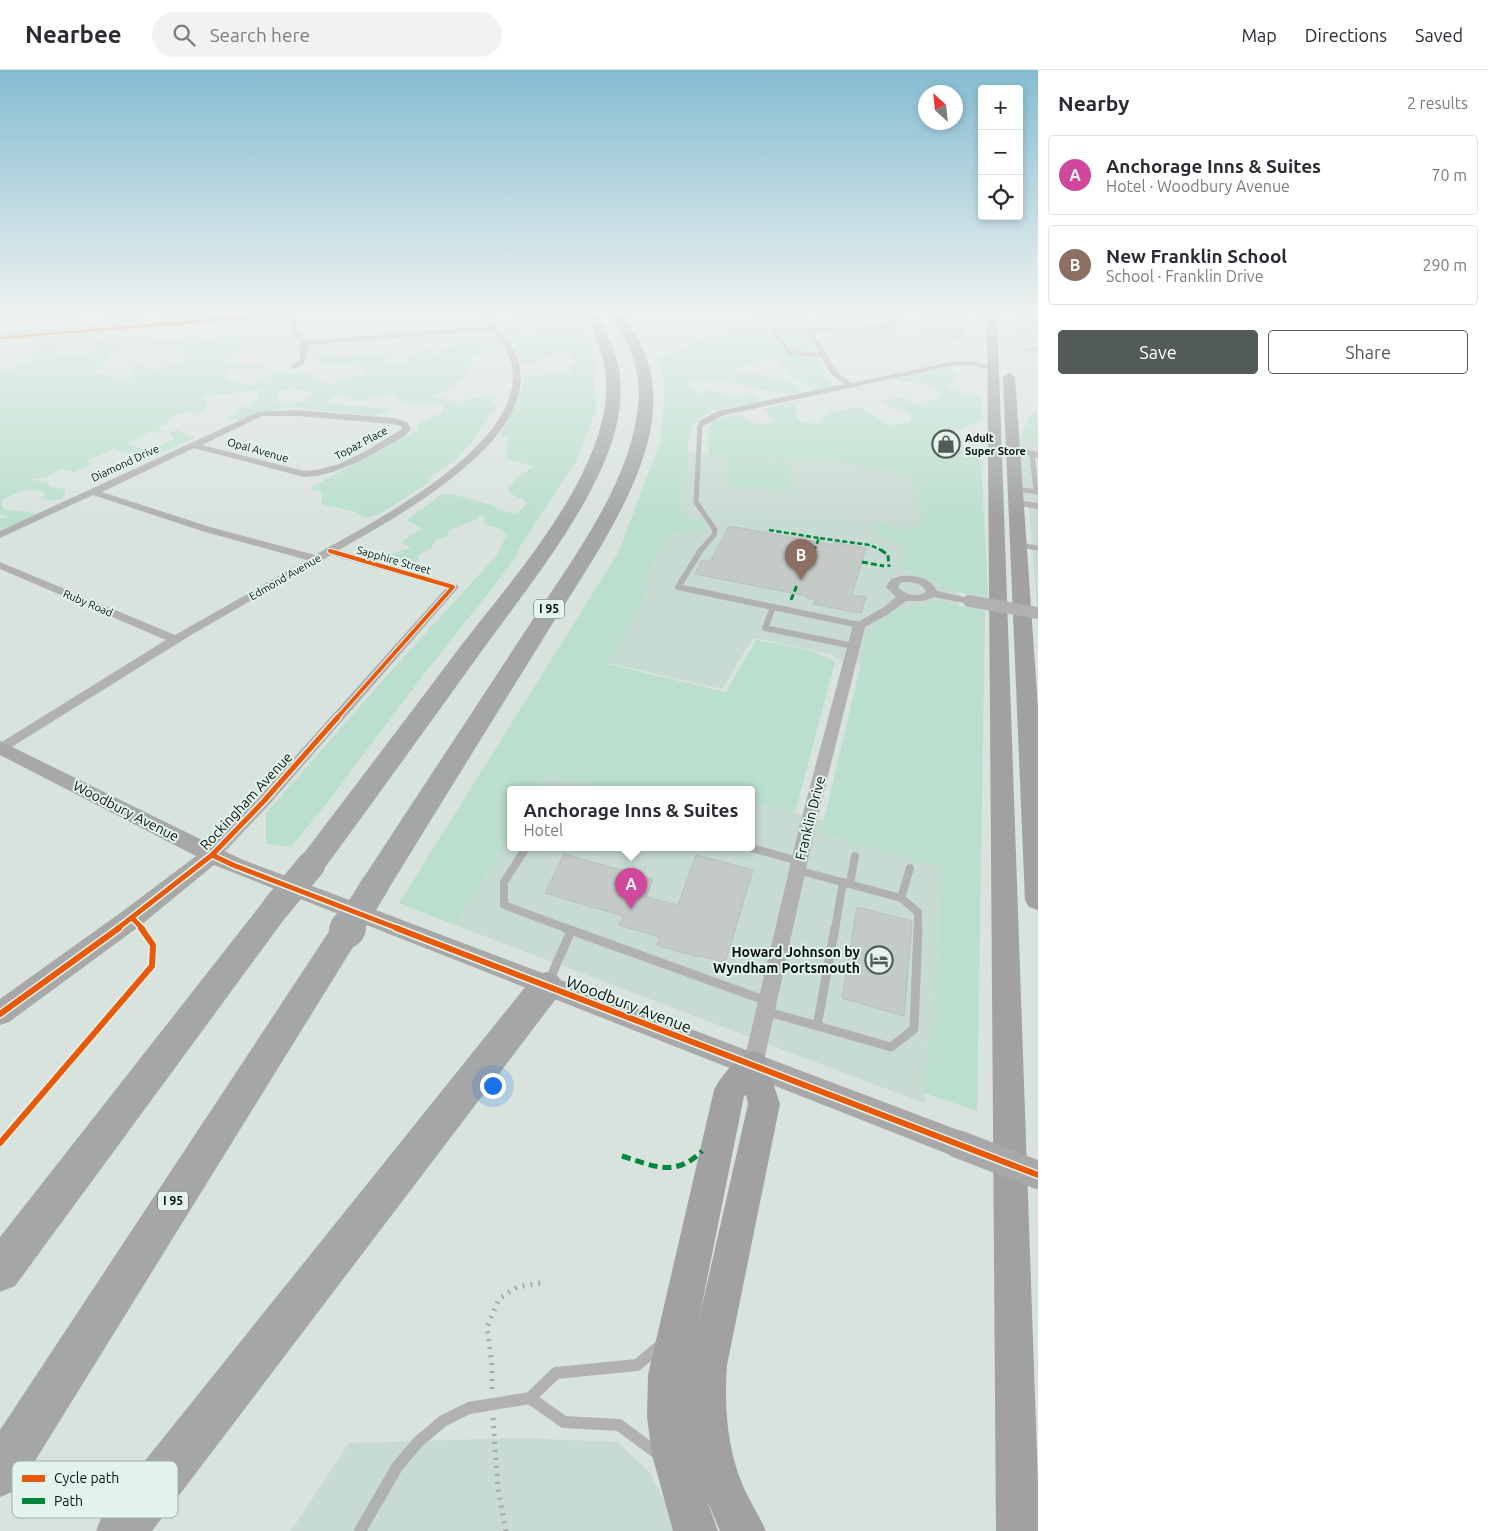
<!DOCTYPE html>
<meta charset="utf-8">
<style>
:root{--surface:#fff;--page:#f2f2f3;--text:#2b2b33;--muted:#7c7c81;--line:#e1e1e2;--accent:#535b57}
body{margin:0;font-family:Ubuntu,sans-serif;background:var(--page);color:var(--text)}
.controls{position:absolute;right:15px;top:15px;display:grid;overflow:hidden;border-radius:5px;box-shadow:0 2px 8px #0003}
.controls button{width:45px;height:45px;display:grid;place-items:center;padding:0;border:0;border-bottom:1px solid var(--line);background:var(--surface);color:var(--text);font:25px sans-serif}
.compass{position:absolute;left:918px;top:15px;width:45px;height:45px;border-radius:50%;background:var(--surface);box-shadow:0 2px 8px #0003;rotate:333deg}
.you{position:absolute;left:492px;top:1015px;width:18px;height:18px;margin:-12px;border:4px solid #fff;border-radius:50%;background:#1a73e8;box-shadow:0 0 0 8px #1a73e833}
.badge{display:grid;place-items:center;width:32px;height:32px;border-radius:50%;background:var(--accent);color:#fff;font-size:16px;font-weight:700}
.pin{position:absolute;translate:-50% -41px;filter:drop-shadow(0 1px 2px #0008)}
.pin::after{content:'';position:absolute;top:26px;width:18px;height:15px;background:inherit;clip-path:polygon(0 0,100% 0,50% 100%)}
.popup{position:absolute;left:507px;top:716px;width:248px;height:65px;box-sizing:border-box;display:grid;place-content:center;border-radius:5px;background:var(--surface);filter:drop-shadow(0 1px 4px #0005);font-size:16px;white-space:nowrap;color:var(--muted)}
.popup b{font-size:19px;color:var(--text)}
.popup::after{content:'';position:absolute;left:50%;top:100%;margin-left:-10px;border:10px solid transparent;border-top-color:var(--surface)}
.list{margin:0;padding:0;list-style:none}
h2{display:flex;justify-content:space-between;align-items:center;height:65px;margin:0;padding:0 20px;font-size:21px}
h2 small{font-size:16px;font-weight:400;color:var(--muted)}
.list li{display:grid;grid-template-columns:32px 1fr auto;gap:15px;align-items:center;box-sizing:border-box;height:80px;margin:0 10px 10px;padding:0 10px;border:1px solid var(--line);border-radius:5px}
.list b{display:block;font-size:19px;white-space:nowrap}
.list p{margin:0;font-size:16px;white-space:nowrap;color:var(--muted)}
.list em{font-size:16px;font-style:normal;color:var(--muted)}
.actions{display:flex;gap:10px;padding:15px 20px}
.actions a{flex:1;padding:11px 0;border:1px solid var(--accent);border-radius:5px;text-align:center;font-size:18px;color:var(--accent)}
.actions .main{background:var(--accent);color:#fff}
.icon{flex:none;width:28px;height:28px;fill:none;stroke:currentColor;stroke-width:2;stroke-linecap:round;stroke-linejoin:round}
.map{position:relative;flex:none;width:1038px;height:1461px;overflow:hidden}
header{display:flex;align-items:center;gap:30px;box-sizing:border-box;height:70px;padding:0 25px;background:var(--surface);border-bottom:1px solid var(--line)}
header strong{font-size:24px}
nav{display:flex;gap:28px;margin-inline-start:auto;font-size:18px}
.search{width:350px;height:45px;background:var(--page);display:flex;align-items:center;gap:12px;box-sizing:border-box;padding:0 18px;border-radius:28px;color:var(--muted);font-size:19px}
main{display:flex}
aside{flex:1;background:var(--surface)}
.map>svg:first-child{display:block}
.built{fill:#c8dbd2}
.green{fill:#bbdfce;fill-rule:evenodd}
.building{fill:#c4cbc7;stroke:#b8bfbb}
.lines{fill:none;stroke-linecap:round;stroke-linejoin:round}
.path{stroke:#a7a9a9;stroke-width:5;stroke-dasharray:2 6;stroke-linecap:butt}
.lane-far5{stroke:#b1b1b3;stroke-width:4}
.lane-far4{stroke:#b1b1b3;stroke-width:5}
.lane-far3{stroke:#b1b1b3;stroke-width:6}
.lane-far2{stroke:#b1b1b3;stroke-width:8}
.lane-far1{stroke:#b1b1b3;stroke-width:9}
.lane{stroke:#b1b1b3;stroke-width:12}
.street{fill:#b1b1b3;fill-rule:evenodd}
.secondary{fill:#a8a8a9;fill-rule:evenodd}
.primary{fill:#a1a1a2;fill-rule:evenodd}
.highway{fill:#a4a6a7;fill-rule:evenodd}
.street-bridge{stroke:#b1b1b3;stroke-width:12}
.secondary-bridge{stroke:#a8a8a9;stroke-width:28}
.highway-bridge-far1{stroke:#a4a6a7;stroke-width:28}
.highway-bridge{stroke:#a4a6a7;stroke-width:36}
.quiet-far2{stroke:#00873e;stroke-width:2.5;stroke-dasharray:5 2.5;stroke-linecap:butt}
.quiet-far1{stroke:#00873e;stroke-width:3;stroke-dasharray:6 3;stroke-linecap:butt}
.quiet{stroke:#00873e;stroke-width:5;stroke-dasharray:9 5;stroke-linecap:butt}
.cycleway-far3-casing{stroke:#e2f4eb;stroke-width:4.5}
.cycleway-far2-casing{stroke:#e2f4eb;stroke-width:6}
.cycleway-far1-casing{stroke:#e2f4eb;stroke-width:8}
.cycleway-casing{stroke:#e2f4eb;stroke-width:9}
.cycleway-far3{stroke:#e8590c;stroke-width:2.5}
.cycleway-far2{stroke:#e8590c;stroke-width:4}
.cycleway-far1{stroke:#e8590c;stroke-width:5}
.cycleway{stroke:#e8590c;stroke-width:6}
.labels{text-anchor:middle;stroke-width:4;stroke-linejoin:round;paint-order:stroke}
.far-poi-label{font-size:11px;font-weight:bold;fill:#0b120f;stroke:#e2f4eb;text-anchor:start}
.far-street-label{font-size:11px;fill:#0b120f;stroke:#e2f4eb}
.shield{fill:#e2f4eb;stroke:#4c5651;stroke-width:1}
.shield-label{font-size:12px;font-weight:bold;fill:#0b120f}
.street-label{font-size:14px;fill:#0b120f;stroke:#e2f4eb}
.poi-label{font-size:14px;font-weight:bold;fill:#0b120f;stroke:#e2f4eb;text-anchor:end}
.near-street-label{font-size:16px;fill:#0b120f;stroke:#e2f4eb}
.key{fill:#e2f4eb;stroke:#a2b0a9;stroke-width:1}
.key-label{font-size:14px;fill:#0b120f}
</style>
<header>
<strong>Nearbee</strong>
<div class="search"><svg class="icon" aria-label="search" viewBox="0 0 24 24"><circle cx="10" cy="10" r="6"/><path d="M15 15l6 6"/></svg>Search here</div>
<nav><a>Map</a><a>Directions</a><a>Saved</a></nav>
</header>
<main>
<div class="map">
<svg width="1038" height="1461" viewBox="0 0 1038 1461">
<rect width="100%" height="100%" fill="#d9e3de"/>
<g class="built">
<path d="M806,244H893L906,250L905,258L892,266L867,272L834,273L817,245L808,246Z"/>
<path d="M1017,244H1038V274L1018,278L1016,272Z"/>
<path d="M1020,368L1038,370V550L1029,438L1023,429Z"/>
<path d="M673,382L837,389L971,412L950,614L841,591L831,584L753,568L722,619L599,591Z"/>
<path d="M547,704L618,720H537Z"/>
<path d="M751,731L824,751L821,763L942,796L934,960L928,969L924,1023L926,1034L455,855L511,764V778H751Z"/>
<path d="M522,1368L618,1372L650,1403L681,1461H291L349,1373Z"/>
</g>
<g class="green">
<path d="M0,244H82L81,246L65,248L63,246C49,247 41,251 34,263L3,265L17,260L19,257L23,256L24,254L21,251L0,253Z"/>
<path d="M107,244H139L141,250L134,254L53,261L54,258C72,255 89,255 106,250Z"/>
<path d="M170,244H201V246L224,244V247L163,251L164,248L170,247Z"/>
<path d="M516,244H575L586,264L596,294L594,312L597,338L576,391L519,478L515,489L428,599L334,724L291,777L266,774V743L391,601L497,485L506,466L503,460L484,454L485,446L480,445L477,449L450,460L446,467L436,469L430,480L418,484V491L408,497L380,492L381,487L411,478L401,472L422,458L407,450L442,424H453L495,436L496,439L516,444L527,434C522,427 514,427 508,421L514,411L533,396L506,389L508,368L500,364L518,331L526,306L573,304L571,297L577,291L570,287L572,281L557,280L535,294H522L514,276L502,258H513L518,263H536L535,251L504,252L502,250L517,248Z"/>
<path d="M770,244H793L834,317L814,319L788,304L790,300L775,295L784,292C774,286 743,294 733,301L742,306L753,303L769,308L780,307L796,316L802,323H779L719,310H690V317L700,324L711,320L732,327L755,325L761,332C742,336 700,337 692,358C687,371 688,390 686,404C684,420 677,434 683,449H700L707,459L669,463L640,517L647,521L607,594L726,622L756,570C775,574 821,579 835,592L795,743L751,731V720H708L699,718L698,720H618L547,704L537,720H511V764L455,855L399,833L618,483L660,373L664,331L663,309L659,287Z"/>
<path d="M107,263C94,269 74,264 59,270L62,272L53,279L55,281L54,284L85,286L95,276L92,274C103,269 113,261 125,266V270L118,272L120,281L107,284L104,293L94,303L113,307H134L137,303L132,301L130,298C139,293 143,294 152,300L191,290L192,287L181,282L182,278L159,279L157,277L159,275L146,274L150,271L186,268H199L204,270L234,265L240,266L246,271L273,277L261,279L245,276L223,291L232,295L268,296L259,299L227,297L224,300L231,312L253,315L276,302L280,304L303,303L316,306L320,311L333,314L354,305L369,307L364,303L368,300L354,295H335L316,291L313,284H326L345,287L395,282V286L384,289L383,291L405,293L408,290V286C419,280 427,279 439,279L428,284L427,288L438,287L445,277L476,272L500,274L504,280L483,279L482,284L467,286L473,298L465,299L468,301C462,315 445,320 432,326L460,333L472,328L496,327L490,332L497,336C483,356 468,381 447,396C441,401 433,404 427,408L430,412L380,444L365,448L356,442L321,434L323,422L310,419L315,415L418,360L417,354L442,343L444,334L432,333L413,336L410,333L396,332L399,328C384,322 372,329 358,331C345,323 336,323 325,334L393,339L388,343H380L377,346L286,337L238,350L226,349L258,329L257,324L263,322L262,319C241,323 221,323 201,328L206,330C208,336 205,339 201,344C179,338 175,347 158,359L170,361L151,362L127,374L147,381L174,369L169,362L178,360L195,368L148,389L141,388V386C132,380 122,385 115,378L87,391L90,393L89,396L74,402L61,399L45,408L30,409L48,413L50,417L65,419V424L62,429L52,431L41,428L46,424C31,414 15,424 1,431L4,439C17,443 24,439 37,445L0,460V449L8,447L0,444V299H17L29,290L47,267ZM293,319L314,323L307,331L287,334L277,332L278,321Z"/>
<path d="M950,297L957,302L955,311L947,316L966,324L981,326V351L949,364L934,365L938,367L929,372L981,387L988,527L965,524L952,520L902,498L904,477L874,462L873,456L884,453C899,461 907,462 923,456L925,445L914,423V407L840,391L709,387L708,360L713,351L739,344L758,355L774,351L763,339L799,331L795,336L799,352L818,354L827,343L859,337L889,355L911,352V345L880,332L902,327L917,335L939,328L940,323C931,310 909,314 894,309Z"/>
<path d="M1031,343L1038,344V370L1020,368Z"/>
<path d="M728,389L788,392L791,421L728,417Z"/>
<path d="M940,532L985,541L977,1041L924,1023L928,969L934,960L942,797L821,763L865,576C880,539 903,537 940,532Z"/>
</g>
<g class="building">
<path d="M926,244H935L933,251L937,254L940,252L943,244H965L961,269L921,264Z"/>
<path d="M729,456L833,475L834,472L866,478L852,525L866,527L861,543L813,534L815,530L807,528L808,526L695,504L702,490L710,492Z"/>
<path d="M564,784L653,809L646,827L678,835L696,785L753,800L725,893L698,885V887L657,875L660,867L619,855L623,846L545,823Z"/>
<path d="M857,837L912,851L904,946L842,928Z"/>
</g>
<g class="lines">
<g class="path">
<path d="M492,1319V1296L487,1257L499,1229L517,1217L546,1212"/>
<path d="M493,1348L498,1419L506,1461"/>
</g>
<g class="lane-far5">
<path d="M981,244L992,245"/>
<path d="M937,250L939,244"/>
<path d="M979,252L992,253"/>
<path d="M776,261L775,264L790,283L825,286"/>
<path d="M810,261L875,258L898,253L899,251L885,244"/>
</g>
<g class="lane-far4">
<path d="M1013,378L1038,385"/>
<path d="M1032,383L1036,422"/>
<path d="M1016,419L1038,422"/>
<path d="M1018,475L1038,478"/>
<path d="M700,481L714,465L715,460L696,432L700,356L702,353"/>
</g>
<g class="lane-far3">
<path d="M701,480L678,517L773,537"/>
<path d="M853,576L765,558L773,537L859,555"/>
</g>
<g class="lane-far2">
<path d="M526,778L504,812V835L568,859"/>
<path d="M751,778L799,791"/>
<path d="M797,800L901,828L918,842V859"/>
<path d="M850,814L855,786"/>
<path d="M901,828L910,798"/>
<path d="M835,859L843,812"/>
</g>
<g class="lane-far1">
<path d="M565,858L767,931"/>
<path d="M549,911L571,861"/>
<path d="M765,941L891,977L914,959L918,858"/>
<path d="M817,956L835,858"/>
</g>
<g class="lane">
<path d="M530,1328L564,1352L619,1355L658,1384"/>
<path d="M360,1461L397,1397L418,1372L443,1351L469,1338L530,1328L556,1303L637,1295L661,1275"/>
</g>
<g class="street">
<path d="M287,244H293L302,267L307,271L490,256L480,244H487C500,260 517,277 520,299C531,376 394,448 339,480L457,515L459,517L268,736L218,789L212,791L206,789L204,785L206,781L258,728L446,518L331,485L191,565L2,683L0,682V673L166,570L0,499V492L175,565L307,490L202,461L93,425L0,468V461L258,342L297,340L394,348L407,352L411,359L405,366L358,392L333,402L317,406L304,407L194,378L102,422L210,457L315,485C370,453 526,376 512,297C509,283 502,271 493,260L308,275C307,287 308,294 294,299L290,297L300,289L299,277L301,273L295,268ZM262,346H297L393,354L401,356L402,359L364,382L339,394L317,400L304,401L202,375Z"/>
<path d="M797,244H803L838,303L852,313L956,291H972L997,298L993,300L972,295H956L724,345L705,355H699V351L718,341L844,314L831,304Z"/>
<path d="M1038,276V280L1026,282L1022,280Z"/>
<path d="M1016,430L1038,433V439L1012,435V431Z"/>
<path d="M901,506C915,505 930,507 937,521L973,529L975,531L969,534L934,527L923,531H906L887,545L865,557L815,758L763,995L760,1001L753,1004L746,1001L743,995L799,758L853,555L884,537L896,527L886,517L891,509ZM902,512C911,512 922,512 926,522C916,528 906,525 898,517Z"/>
</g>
<g class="secondary">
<path d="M252,244H291L286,247L0,271V265Z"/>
<path d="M0,671L241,789L958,1060L968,1064L973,1074L968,1084L958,1088L214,795L141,855L9,952L0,955V929L123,841L196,786L0,685Z"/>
</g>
<g class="primary">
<path d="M987,244H997L1038,1412V1461H996Z"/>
<path d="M1009,303L1015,307L1038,638V840L1029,837L1025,830L1003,307Z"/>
<path d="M753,981L764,985L780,1034L727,1295C724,1336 727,1378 743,1416C750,1432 759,1445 766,1461H720L707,1430L718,1461H673L652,1385L647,1347L648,1305L714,1020C722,1004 736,988 753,981ZM746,1025L748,1034L699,1249L744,1026Z"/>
</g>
<g class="highway">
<path d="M586,244H598C615,278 625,303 619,342C608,420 527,518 481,582C428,656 375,729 321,803L311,806L301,803L296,795L301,787C355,716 409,645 463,573C513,509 588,424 604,342C611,304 601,278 586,244Z"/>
<path d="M610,244H622C647,279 657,306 652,350C643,422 581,507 543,569C491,653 438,738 386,823L375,826L364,823L360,815L364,807C417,726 471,644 524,563C564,501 624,424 636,350C644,306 634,280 610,244Z"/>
<path d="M277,824L288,828L292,836L288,844L15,1216L0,1222V1167L266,828Z"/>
<path d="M347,848L358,851L363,860L358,869L17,1420L0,1427V1360L336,851Z"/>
<path d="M546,902L558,906L563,916L558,926L152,1461H96L103,1443L534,906Z"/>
</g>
<path class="street-bridge" d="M969,531L1038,543"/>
<path class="secondary-bridge" d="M958,1074L1038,1105"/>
<g class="highway-bridge-far1">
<path d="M277,836L311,795"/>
<path d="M348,859L375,815"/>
</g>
<path class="highway-bridge" d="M347,860L348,858"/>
<g class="quiet-far2">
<path d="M769,460L819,468"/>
<path d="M814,481L819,468L870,475L883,481"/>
</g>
<g class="quiet-far1">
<path d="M881,480L888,485L889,497"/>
<path d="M814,482L815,480"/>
<path d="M862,492L884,496"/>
<path d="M791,530L797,515"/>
</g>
<path class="quiet" d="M622,1086C654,1096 675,1108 702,1081"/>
<g class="cycleway-far3-casing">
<path id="cycleway-far3" d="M0,268L286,244"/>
</g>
<g class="cycleway-far2-casing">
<path id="cycleway-far2" d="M330,481L453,517L337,648"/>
</g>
<g class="cycleway-far1-casing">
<g id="cycleway-far1">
<path d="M212,785L233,795L399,859"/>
<path d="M132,848L143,859"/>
<path d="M117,859L212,785L263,732L338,647"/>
</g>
</g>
<g class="cycleway-casing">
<g id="cycleway">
<path d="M396,858L1038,1105"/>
<path d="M0,944L119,858"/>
<path d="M0,1073L152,896L153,875L141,858"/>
</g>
</g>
<use href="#cycleway-far3" class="cycleway-far3"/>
<use href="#cycleway-far2" class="cycleway-far2"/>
<use href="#cycleway-far1" class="cycleway-far1"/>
<use href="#cycleway" class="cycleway"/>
</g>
<linearGradient id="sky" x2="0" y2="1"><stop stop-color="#85bcd1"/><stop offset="0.54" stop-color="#eef2f0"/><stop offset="1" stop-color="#eef2f0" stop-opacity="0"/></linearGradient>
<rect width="1038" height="449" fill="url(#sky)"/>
<defs>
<g id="shop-ring" transform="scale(1.4375)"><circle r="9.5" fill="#e2f4eb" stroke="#535b57" stroke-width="1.5"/><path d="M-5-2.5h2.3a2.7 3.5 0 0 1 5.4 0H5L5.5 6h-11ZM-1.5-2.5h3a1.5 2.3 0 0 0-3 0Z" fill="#535b57"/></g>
<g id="hotel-ring" transform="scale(1.4375)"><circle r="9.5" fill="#e2f4eb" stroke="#535b57" stroke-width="1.5"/><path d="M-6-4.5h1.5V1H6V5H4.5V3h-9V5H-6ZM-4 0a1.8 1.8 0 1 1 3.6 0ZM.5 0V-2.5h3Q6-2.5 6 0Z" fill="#535b57"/></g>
</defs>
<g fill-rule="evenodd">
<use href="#shop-ring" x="946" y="374"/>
<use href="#hotel-ring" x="879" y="890"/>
</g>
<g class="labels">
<g class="far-poi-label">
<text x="965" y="372">Adult<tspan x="965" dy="13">Super Store</tspan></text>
</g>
<g class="far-street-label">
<text transform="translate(361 373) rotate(-28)" y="4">Topaz Place</text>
<text transform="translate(258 380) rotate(16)" y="4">Opal Avenue</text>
<text transform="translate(125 393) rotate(-25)" y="4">Diamond Drive</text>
<text transform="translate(394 490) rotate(16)" y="4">Sapphire Street</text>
<text transform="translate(285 507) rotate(-30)" y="4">Edmond Avenue</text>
<text transform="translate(88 533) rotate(23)" y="4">Ruby Road</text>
</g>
<g class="shield">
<rect x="534" y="529.5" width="30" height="19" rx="4"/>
<rect x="158" y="1121.5" width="30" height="19" rx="4"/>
</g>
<g class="shield-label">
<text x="549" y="543">I 95</text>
<text x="173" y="1135">I 95</text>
</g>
<g class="street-label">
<text transform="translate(246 731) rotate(-47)" y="5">Rockingham Avenue</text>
<text transform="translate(126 741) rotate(27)" y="5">Woodbury Avenue</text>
<text transform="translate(810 748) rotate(-76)" y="5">Franklin Drive</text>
</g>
<g class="poi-label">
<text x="860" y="887">Howard Johnson by<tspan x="860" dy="16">Wyndham Portsmouth</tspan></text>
</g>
<g class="near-street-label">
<text transform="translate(629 934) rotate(21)" y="6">Woodbury Avenue</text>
</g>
</g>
<rect x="12" y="1391" width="166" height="57" rx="8" class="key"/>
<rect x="22" y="1405" width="23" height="7" fill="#e8590c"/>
<rect x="22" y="1428" width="23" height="6" fill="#00873e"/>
<g class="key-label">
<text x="54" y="1413">Cycle path</text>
<text x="54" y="1436">Path</text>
</g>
</svg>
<div class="controls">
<button>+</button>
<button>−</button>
<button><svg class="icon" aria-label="locate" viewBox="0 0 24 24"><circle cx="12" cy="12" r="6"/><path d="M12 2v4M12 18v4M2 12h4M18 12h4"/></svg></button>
</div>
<svg class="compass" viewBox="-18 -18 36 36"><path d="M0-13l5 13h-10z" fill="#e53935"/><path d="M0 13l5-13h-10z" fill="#7c7c81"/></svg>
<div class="you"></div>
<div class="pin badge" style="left:631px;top:839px;background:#d1479c">A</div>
<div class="popup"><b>Anchorage Inns &amp; Suites</b>Hotel</div>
<div class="pin badge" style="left:801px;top:510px;background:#8d6e63">B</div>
</div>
<aside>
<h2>Nearby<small>2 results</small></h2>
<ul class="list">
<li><span class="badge" style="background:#d1479c">A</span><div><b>Anchorage Inns &amp; Suites</b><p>Hotel · Woodbury Avenue</p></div><em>70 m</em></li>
<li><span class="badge" style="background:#8d6e63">B</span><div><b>New Franklin School</b><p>School · Franklin Drive</p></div><em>290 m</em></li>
</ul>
<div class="actions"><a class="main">Save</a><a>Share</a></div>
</aside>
</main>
